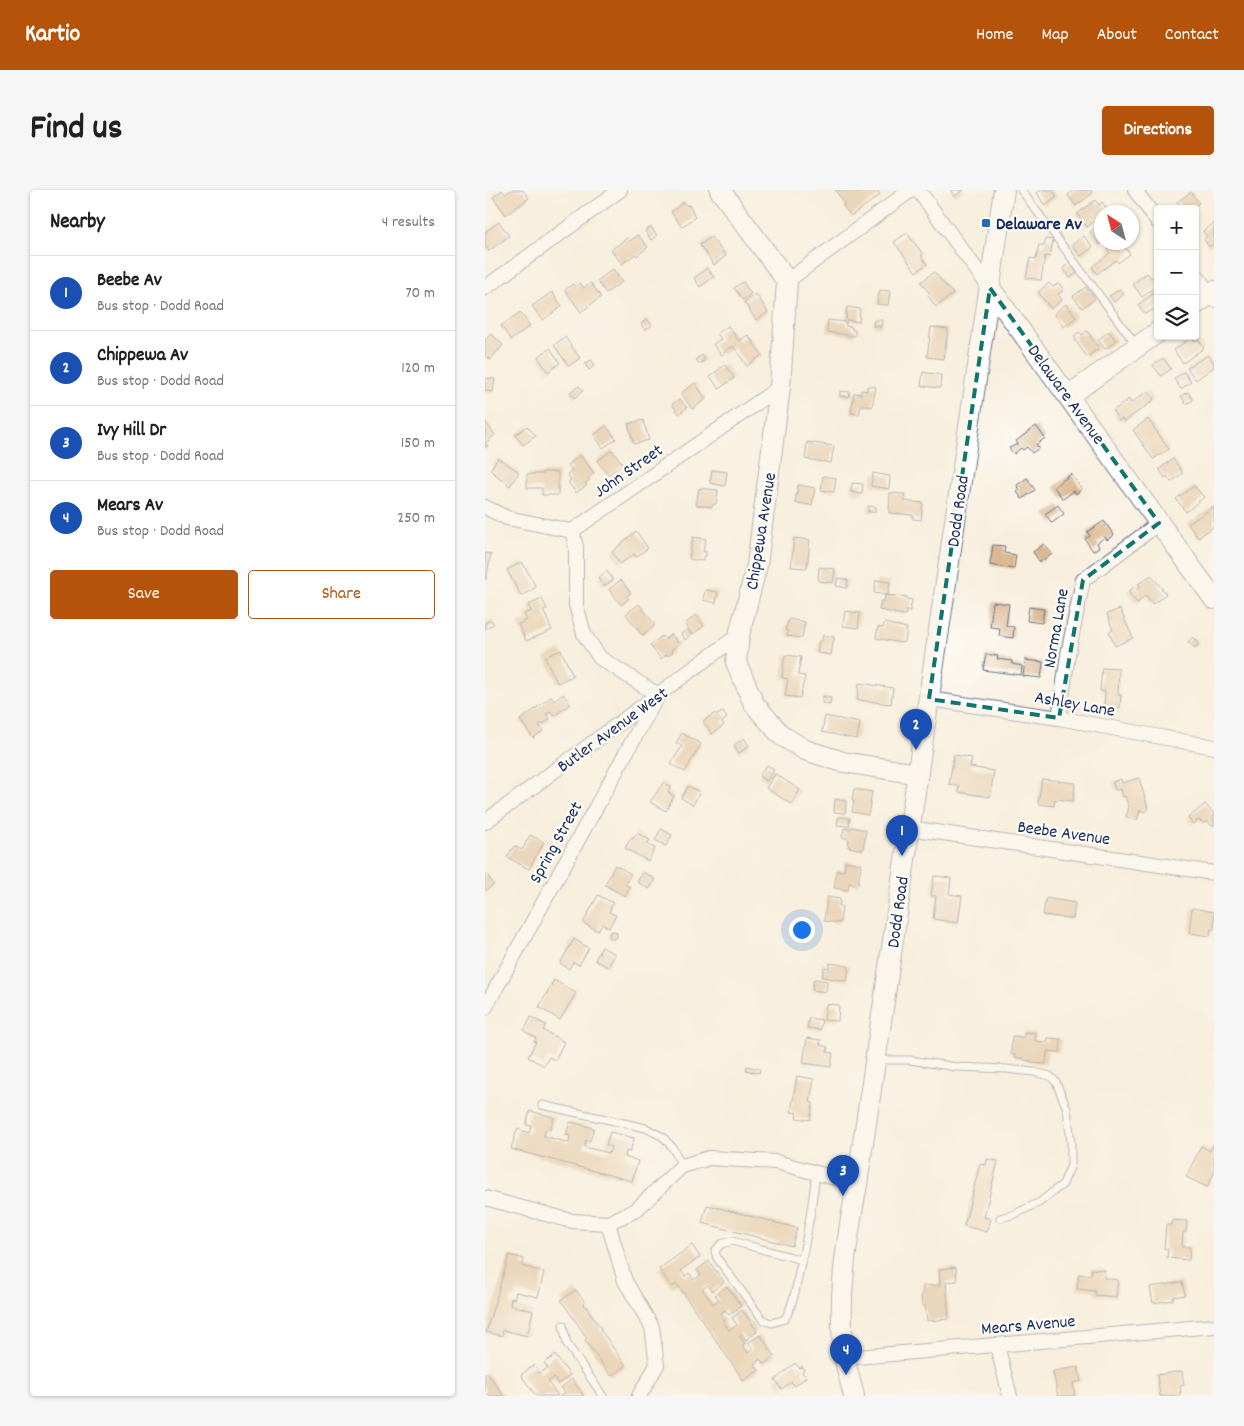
<!DOCTYPE html>
<meta charset="utf-8">
<style>
:root{--surface:#fff;--page:#f6f6f6;--text:#202124;--muted:#757577;--line:#e0e0e0;--accent:#b45309}
body{margin:0;font-family:Dekko,sans-serif;background:var(--page);color:var(--text)}
.controls{position:absolute;right:15px;top:15px;display:grid;overflow:hidden;border-radius:5px;box-shadow:0 1px 4px #0004}
.controls button{width:45px;height:45px;display:grid;place-items:center;padding:0;border:0;border-bottom:1px solid var(--line);background:var(--surface);color:var(--text);font:25px sans-serif}
.compass{position:absolute;left:609px;top:15px;width:45px;height:45px;border-radius:50%;background:var(--surface);box-shadow:0 1px 4px #0004;rotate:324deg}
.you{position:absolute;left:316px;top:739px;width:18px;height:18px;margin:-12px;border:4px solid #fff;border-radius:50%;background:#1a73e8;box-shadow:0 0 0 8px #1a73e833}
.badge{display:grid;place-items:center;width:32px;height:32px;border-radius:50%;background:var(--accent);color:#fff;font-size:16px;font-weight:700}
.pin{position:absolute;translate:-50% -41px;filter:drop-shadow(0 1px 2px #0008)}
.pin::after{content:'';position:absolute;top:26px;width:18px;height:15px;background:inherit;clip-path:polygon(0 0,100% 0,50% 100%)}
.list{margin:0;padding:0;list-style:none}
h2{display:flex;justify-content:space-between;align-items:center;height:65px;margin:0;padding:0 20px;font-size:21px}
h2 small{font-size:16px;font-weight:400;color:var(--muted)}
.list li{display:grid;grid-template-columns:32px 1fr auto;gap:15px;align-items:center;box-sizing:border-box;height:75px;padding:0 20px;border-top:1px solid var(--line)}
.list b{display:block;font-size:19px;white-space:nowrap}
.list p{margin:0;font-size:16px;white-space:nowrap;color:var(--muted)}
.list em{font-size:16px;font-style:normal;color:var(--muted)}
.actions{display:flex;gap:10px;padding:15px 20px}
.actions a{flex:1;padding:11px 0;border:1px solid var(--accent);border-radius:5px;text-align:center;font-size:18px;color:var(--accent)}
.actions .main{background:var(--accent);color:#fff}
.icon{flex:none;width:28px;height:28px;fill:none;stroke:currentColor;stroke-width:2;stroke-linecap:round;stroke-linejoin:round}
.map{position:relative;flex:none;width:729px;height:1206px;overflow:hidden;border-radius:5px}
header{display:flex;align-items:center;gap:30px;box-sizing:border-box;height:70px;padding:0 25px;background:var(--accent);color:#fff}
header strong{font-size:24px}
nav{display:flex;gap:28px;margin-inline-start:auto;font-size:18px}
.intro{display:flex;align-items:center;justify-content:space-between;box-sizing:border-box;height:120px;padding:0 30px}
h1{margin:0;font-size:35px}
.button{padding:12px 22px;border-radius:5px;background:var(--accent);color:#fff;font-size:18px;font-weight:700}
main{display:flex;gap:30px;padding:0 30px}
aside{flex:1;background:var(--surface);border-radius:5px;box-shadow:0 1px 4px #0004}
.map>svg:first-child{display:block}
.building{fill:#dab890}
.lines{fill:none;stroke-linecap:round;stroke-linejoin:round}
.lane-casing{stroke:#68728a;stroke-width:9}
.street-casing{stroke:#68728a;stroke-width:16}
.secondary-casing{stroke:#68728a;stroke-width:22}
.lane{stroke:#fff;stroke-width:7}
.street{stroke:#fff;stroke-width:14}
.secondary{stroke:#fff;stroke-width:20}
.marked{fill:none;stroke:#0f766e;stroke-width:4;stroke-dasharray:10 6;stroke-linejoin:round}
.poi-dot{fill:#1f6fb2;stroke:#fdfcf7;stroke-width:2}
.labels{text-anchor:middle;stroke-width:4.5;stroke-linejoin:round;paint-order:stroke}
.poi-label{font-size:18px;font-weight:bold;fill:#1b2f5e;stroke:#fdfcf7;text-anchor:start}
.street-label{font-size:18px;fill:#1b2f5e;stroke:#fdfcf7}
</style>
<header>
<strong>Kartio</strong>
<nav><a>Home</a><a>Map</a><a>About</a><a>Contact</a></nav>
</header>
<div class="intro"><h1>Find us</h1><a class="button">Directions</a></div>
<main>
<aside>
<h2>Nearby<small>4 results</small></h2>
<ul class="list">
<li><span class="badge" style="background:#1a4fb4">1</span><div><b>Beebe Av</b><p>Bus stop · Dodd Road</p></div><em>70 m</em></li>
<li><span class="badge" style="background:#1a4fb4">2</span><div><b>Chippewa Av</b><p>Bus stop · Dodd Road</p></div><em>120 m</em></li>
<li><span class="badge" style="background:#1a4fb4">3</span><div><b>Ivy Hill Dr</b><p>Bus stop · Dodd Road</p></div><em>150 m</em></li>
<li><span class="badge" style="background:#1a4fb4">4</span><div><b>Mears Av</b><p>Bus stop · Dodd Road</p></div><em>250 m</em></li>
</ul>
<div class="actions"><a class="main">Save</a><a>Share</a></div>
</aside>
<div class="map">
<svg width="729" height="1206" viewBox="0 0 729 1206">
<rect width="100%" height="100%" fill="#fdfcf7"/>
<filter id="ink" filterUnits="userSpaceOnUse"><feTurbulence type="fractalNoise" baseFrequency=".02" numOctaves="2"/><feDisplacementMap in="SourceGraphic" scale="10" xChannelSelector="R" yChannelSelector="G"/><feConvolveMatrix kernelMatrix="1 2 1 2 8 2 1 2 1" color-interpolation-filters="sRGB"/></filter>
<filter id="wash" filterUnits="userSpaceOnUse"><feTurbulence type="fractalNoise" baseFrequency=".0096" numOctaves="4" result="noise"/><feDisplacementMap in="SourceGraphic" scale="20" xChannelSelector="R" yChannelSelector="G"/><feGaussianBlur stdDeviation="1.12" result="paint"/><feColorMatrix in="noise" values="0 0 0 0 0 0 0 0 0 0 0 0 0 0 0 0 0 1.4 0 .05"/><feComposite in="paint" operator="in"/></filter>
<g filter="url(#wash)">
<rect width="100%" height="100%" fill="#f8eedd"/>
<g id="blocks">
<g class="building">
<path d="M17,0L20,4L26,0H38L44,8L21,25L8,7Z"/>
<path d="M350,0H372L371,1L372,3L377,0H392L395,5L366,26L358,16L360,14Z"/>
<path d="M465,0H479L470,6Z"/>
<path d="M556,0H567L572,7L560,16L552,3Z"/>
<path d="M589,0H606L608,3L591,16L583,5Z"/>
<path d="M706,2L714,13L706,19H697L692,12Z"/>
<path d="M610,10L614,15L617,12L623,20L616,22V26L602,37L592,24Z"/>
<path d="M198,12L202,16L204,15L208,21L207,22L210,27L197,37L186,22Z"/>
<path d="M14,32L24,46L4,61L0,56V42Z"/>
<path d="M616,33V54L615,55L605,42Z"/>
<path d="M729,33V53L724,57L719,49L722,47L718,41Z"/>
<path d="M166,37L172,46L166,50L160,41Z"/>
<path d="M422,43L438,64L436,66L442,74L431,82L409,52Z"/>
<path d="M153,45L163,57L152,66L150,64L137,74L126,60L142,48L145,51Z"/>
<path d="M599,46L608,57L596,66L587,55Z"/>
<path d="M226,47L241,66L229,75L215,55Z"/>
<path d="M561,49L568,50L565,67L560,66L556,90L541,88L545,68L551,69L554,55L559,56Z"/>
<path d="M631,52H636L645,64L633,73L631,70L612,84L607,77L625,63L622,59Z"/>
<path d="M585,73L592,83L585,88L578,78Z"/>
<path d="M222,78L229,87L215,97L209,88Z"/>
<path d="M128,79L137,92L121,103L112,91Z"/>
<path d="M449,82L468,104L451,117L443,106L445,104L436,92Z"/>
<path d="M662,83L666,88L668,87L673,95L657,107L648,94Z"/>
<path d="M258,92L266,104L258,110L249,98Z"/>
<path d="M95,93L99,98L106,93L116,107L96,122L80,100L88,94L90,97Z"/>
<path d="M564,93L568,97L574,93L579,100L573,104L577,110L566,119L553,102Z"/>
<path d="M601,97L610,109L597,118L588,106Z"/>
<path d="M635,99L639,104L629,112L624,106Z"/>
<path d="M395,100L405,101L403,115L392,114Z"/>
<path d="M673,100V117L660,124L653,115Z"/>
<path d="M67,102L77,116L58,130L47,116Z"/>
<path d="M271,104L283,122L271,130L259,112Z"/>
<path d="M581,114L591,127L579,137L569,124Z"/>
<path d="M362,117L375,119L374,132L361,130Z"/>
<path d="M35,122L45,136L26,150L16,136Z"/>
<path d="M162,129L167,135L160,140L156,134Z"/>
<path d="M343,130L361,132V136L367,137V140H370V146L342,142Z"/>
<path d="M389,130H397L396,137L388,136Z"/>
<path d="M243,136L254,151L263,145L277,165L262,176L248,156L236,165L228,154L236,149L232,144Z"/>
<path d="M446,137L463,139L459,169L442,167Z"/>
<path d="M602,141L614,158L602,167L590,150L591,149L589,146L594,142L597,145Z"/>
<path d="M624,141L631,151L620,159L613,150Z"/>
<path d="M6,144L18,155L5,170L0,165V150Z"/>
<path d="M80,147L95,168L84,176L69,155Z"/>
<path d="M707,147L710,151L713,149L719,158L698,173L689,160Z"/>
<path d="M65,158L75,173L63,182L53,167Z"/>
<path d="M217,165L220,170L214,174L211,169Z"/>
<path d="M723,165L729,173V177L711,190L702,178Z"/>
<path d="M678,168L686,179L676,186L668,175Z"/>
<path d="M106,170L110,175L104,180L100,174Z"/>
<path d="M240,175L249,188L234,199L225,186Z"/>
<path d="M438,182L456,185L455,198L436,196Z"/>
<path d="M699,182L706,192L696,199L689,189Z"/>
<path d="M0,188L10,189L8,202L0,201Z"/>
<path d="M210,193L221,209L207,219L196,203Z"/>
<path d="M94,196L98,201L89,208L85,202Z"/>
<path d="M382,196L391,197L387,217L376,215L374,224L366,223L369,203L376,204V200L382,201Z"/>
<path d="M355,201L365,202L364,207L355,206Z"/>
<path d="M663,201L669,210L639,232L637,229L634,231L628,221L644,209L646,213Z"/>
<path d="M703,202L708,210L701,214L696,206Z"/>
<path d="M195,209L202,218L194,224L187,214Z"/>
<path d="M663,229L684,259L668,269L648,240Z"/>
<path d="M158,230L164,250L149,254L143,234Z"/>
<path d="M0,231L10,245L0,253L3,256L0,258Z"/>
<path d="M42,236L51,246L38,255L30,245Z"/>
<path d="M121,236L131,249L118,258L109,245Z"/>
<path d="M551,236L560,248L551,255L554,258L547,263L542,257L538,260L536,258L529,264L524,258L533,254L531,251Z"/>
<path d="M322,252L349,256L346,273L320,269Z"/>
<path d="M127,260L138,274L123,285L112,271Z"/>
<path d="M95,265L109,283L103,288L105,290L100,293L102,295L91,303L83,292L86,290L82,284L87,280L83,275Z"/>
<path d="M13,268L34,282L25,296L5,280Z"/>
<path d="M688,269L698,283L686,292L682,286L680,288L674,279Z"/>
<path d="M227,280L242,282L240,296L225,293Z"/>
<path d="M57,282H73V305H57V298H42V284H58Z"/>
<path d="M388,283L405,286L404,299L386,296Z"/>
<path d="M586,284L597,299L591,304L589,301L578,309L569,297Z"/>
<path d="M338,286L351,288L349,302L336,300Z"/>
<path d="M542,288L550,300L537,309L532,302L535,300L532,295Z"/>
<path d="M367,293L378,294L377,304L366,302Z"/>
<path d="M313,295L330,298L327,315L310,313Z"/>
<path d="M709,296L719,307L701,322L691,309Z"/>
<path d="M214,298L233,300L231,314H228L227,317L211,315Z"/>
<path d="M405,303L420,304L419,311L438,313L436,330L428,329V325L404,323Z"/>
<path d="M573,315L579,324L567,333L560,324Z"/>
<path d="M383,316L391,317L390,322H383Z"/>
<path d="M728,317L729,319V336L713,348L703,334Z"/>
<path d="M619,331L629,345L622,350L620,347L612,353L614,357L608,361L600,349L605,346L602,342Z"/>
<path d="M151,341L163,358L151,367L149,364L135,374L127,362Z"/>
<path d="M208,347L221,349L218,361L221,362V366H218V371L204,369Z"/>
<path d="M309,348L325,350L322,378L306,377Z"/>
<path d="M559,354L567,364L555,372L548,362Z"/>
<path d="M508,355L520,356L519,363L531,365L529,379L505,375Z"/>
<path d="M0,363L6,364L1,389H0Z"/>
<path d="M37,372L51,397L36,406L22,380Z"/>
<path d="M334,377L350,379L348,393L333,391Z"/>
<path d="M122,381L128,390L119,396L113,388Z"/>
<path d="M666,385L681,404L668,414L661,405L652,413L643,402L650,396L653,400L656,397L653,394Z"/>
<path d="M353,388L363,390L362,398L351,396Z"/>
<path d="M136,390L146,403L142,406L144,409L136,415L124,399Z"/>
<path d="M391,390L405,392L403,405L389,403Z"/>
<path d="M220,400L233,402L231,413L218,410Z"/>
<path d="M400,405L422,407V409L427,410L425,421L421,420L420,425L394,420L396,411H399Z"/>
<path d="M57,409L62,419L58,420L67,440L41,451L33,434L42,430L39,424L46,421L43,415Z"/>
<path d="M508,412L524,414L521,436L529,437L528,448L514,446L515,438L505,437Z"/>
<path d="M154,414L170,435L157,445L141,424Z"/>
<path d="M544,417L559,419L557,433L542,431Z"/>
<path d="M635,419L648,448L630,456L624,442L628,440L622,424Z"/>
<path d="M360,421L375,423L373,438L358,436Z"/>
<path d="M211,425L219,436L208,444L200,434Z"/>
<path d="M304,429L320,432L317,448L302,446L303,441L300,440Z"/>
<path d="M6,430L9,434L0,439V433Z"/>
<path d="M399,433L422,438L420,452H417L416,453L391,448L393,437L398,438Z"/>
<path d="M202,439L206,445L200,450L196,444Z"/>
<path d="M186,444L194,454L186,460L188,462L183,466L182,464L176,469L165,455L177,446L180,449Z"/>
<path d="M338,445L349,447L346,465L332,463L334,451H337Z"/>
<path d="M708,447L714,453L710,458L703,452Z"/>
<path d="M76,460L88,486L72,493L60,467Z"/>
<path d="M501,464L513,466L512,469L527,471V474L537,476L536,485L498,480Z"/>
<path d="M300,465L316,467L313,485L320,486L315,508L300,506L303,489L297,488Z"/>
<path d="M540,470L558,472L556,488L538,486Z"/>
<path d="M617,478L634,479L633,505H636L635,518L619,517L620,501H615Z"/>
<path d="M374,493L408,498L406,514L372,510Z"/>
<path d="M78,504L85,514L69,526L66,521L61,524L65,529L58,534L57,533L54,535L58,541L48,548L35,530L66,507L69,511Z"/>
<path d="M338,506L346,508L345,515L337,513Z"/>
<path d="M238,522L242,528L237,532L239,535L227,544L218,531L230,523L232,525Z"/>
<path d="M340,526L375,533L372,549L337,542Z"/>
<path d="M197,543L216,554L200,582L186,574L197,556L191,553Z"/>
<path d="M259,548L264,556L254,563L249,555Z"/>
<path d="M469,565L487,568L485,577L509,581L505,607L473,602L474,596L464,594Z"/>
<path d="M282,575L289,580L282,591L274,586Z"/>
<path d="M290,584L315,600L306,614L281,598Z"/>
<path d="M654,588L663,618L661,622L655,620L652,630L641,627L644,617L640,606L638,607L636,599L630,600L628,592L636,589L637,593Z"/>
<path d="M557,589L590,593L588,611L570,609L569,616L553,614Z"/>
<path d="M179,592L186,597L183,602L189,606L181,621L165,612Z"/>
<path d="M203,596L215,602L208,615L196,608Z"/>
<path d="M369,599L387,602L383,625L367,622L369,611L367,610Z"/>
<path d="M350,609L361,611L360,623L349,622Z"/>
<path d="M720,614L729,624V635L727,636L722,631L719,633L713,630L708,634L703,628Z"/>
<path d="M353,627L365,628L364,636L352,635Z"/>
<path d="M366,637L381,640L378,660L363,657L364,649L357,647L359,638L365,639Z"/>
<path d="M176,639L187,645L181,656L170,650Z"/>
<path d="M152,643L165,650L162,654L170,658L163,671L140,658L146,648L148,649Z"/>
<path d="M45,645L59,652L44,679L22,667L29,656L37,660Z"/>
<path d="M360,671L376,674L373,695L364,693L363,700L349,698L352,680L359,681Z"/>
<path d="M130,675L146,684L140,694L145,697L140,706L120,695Z"/>
<path d="M158,682L170,689L164,699L152,692Z"/>
<path d="M1,683L9,695L0,701V684Z"/>
<path d="M449,686L466,688L464,704L477,706L473,733L448,729L451,706H446Z"/>
<path d="M113,705L128,713L124,722L131,725L124,738L117,734L113,741L98,733Z"/>
<path d="M342,707L355,709L354,716H357L355,733L339,731Z"/>
<path d="M561,708L590,713L588,729L558,725Z"/>
<path d="M707,718L729,722V739H726L725,746L704,743Z"/>
<circle cx="128" cy="745" r="4"/>
<path d="M89,749L104,758L94,775L88,772L84,779L75,773Z"/>
<path d="M117,757L130,764L123,777L110,770Z"/>
<path d="M345,773L364,776L362,791L337,787L339,777L344,778Z"/>
<path d="M329,789L342,791L341,802L327,800Z"/>
<path d="M69,790L91,803L75,830L54,817Z"/>
<path d="M341,814L354,815L353,831L339,830Z"/>
<path d="M46,827L61,835L58,840L79,852L70,870L64,867L59,876L43,867L51,852L49,851L51,848L39,841Z"/>
<path d="M324,828L337,830L335,840L322,838Z"/>
<path d="M539,842L551,843L550,851L563,852V848L576,849L575,862L562,861L561,874L546,873V871L539,870V868H530V865L526,864L527,846L539,847Z"/>
<path d="M322,848L336,850L335,855L343,857L342,862L348,863L346,877L318,873Z"/>
<path d="M262,876L275,879L274,883L261,880Z"/>
<path d="M312,886L329,889L325,912L328,913L325,930L311,928L312,923L306,922Z"/>
<path d="M45,921L69,927L65,940L61,939L59,946L84,953L85,946L81,945L85,932L109,938L105,951L101,950L99,957L124,963L126,957L121,955L125,942L149,948L145,962L141,961L140,967L153,971L147,991L26,959L32,939L44,943L46,936L41,935Z"/>
<path d="M729,954V983L722,997L701,987L716,956L725,961Z"/>
<path d="M502,969L513,971L499,1027L506,1029L502,1042L479,1036L495,974L501,975Z"/>
<path d="M222,1015L312,1038L307,1056L217,1033Z"/>
<path d="M687,1030L702,1031L701,1042H698L697,1057H705L704,1070L682,1068L683,1059H679L681,1035H686Z"/>
<path d="M207,1055L215,1067L196,1080L200,1086L204,1083L209,1090L216,1085L212,1080L224,1071L239,1092L227,1101L223,1095L217,1099L228,1114L234,1110L230,1105L242,1096L256,1116L244,1125L240,1120L235,1124L240,1131L238,1132L244,1140L252,1135L247,1128L257,1120L272,1141L261,1150L257,1144L254,1146L260,1153L257,1155L263,1163L268,1159L263,1153L275,1145L290,1166L279,1174L275,1169L269,1174L274,1180L259,1191L192,1094L187,1097L174,1079Z"/>
<path d="M24,1065L39,1069L37,1076L59,1082L53,1107L31,1102L29,1109L26,1108L25,1115L48,1121L42,1146L18,1140L17,1146L1,1142Z"/>
<path d="M471,1077L472,1091L461,1092L464,1129L442,1131L440,1116H437L436,1104H438V1096L455,1095L454,1079Z"/>
<path d="M606,1079L620,1080L619,1088L633,1090L631,1107L610,1105V1101L592,1099L594,1084L606,1085Z"/>
<path d="M697,1092L700,1105L688,1107V1110L668,1113L665,1097Z"/>
<path d="M91,1100L100,1112L99,1114L116,1138L115,1139L141,1176L126,1186L100,1150L102,1148L76,1110Z"/>
<path d="M70,1165L85,1185L73,1194L69,1188L63,1192L73,1206H51L36,1185L49,1175L55,1183L63,1178L59,1173Z"/>
<path d="M310,1173L315,1178L317,1176L319,1180L317,1182L321,1187L310,1196L306,1192L297,1199L290,1190Z"/>
<path d="M593,1177L596,1191L588,1193L590,1206H573L568,1181Z"/>
<path d="M697,1181L699,1195L695,1196L696,1203H694V1206H675L672,1185Z"/>
<path d="M2,1183L19,1206H0V1184Z"/>
<path d="M87,1189L99,1206H75L80,1203L76,1198Z"/>
</g>
</g>
</g>
<g filter="url(#ink)">
<use href="#blocks" fill-opacity="0" stroke="#68728a" stroke-width="1"/>
<g class="lines">
<g class="lane-casing">
<g id="lane">
<path d="M536,0L652,156"/>
<path d="M393,870H424L472,877L521,879L549,882L565,886L571,892L582,919L586,952V975L578,994L555,1012L530,1024L515,1028"/>
<path d="M57,915L161,938L178,947L187,957L197,976"/>
<path d="M317,1070L247,1051L236,1054L230,1061L232,1068L278,1130L287,1133L300,1129C308,1115 311,1099 314,1082C322,1049 327,1016 331,983"/>
<path d="M78,1135L82,1154L118,1206"/>
</g>
</g>
<g class="street-casing">
<g id="street">
<path d="M433,0L505,98"/>
<path d="M650,0L673,32"/>
<path d="M710,84L729,110"/>
<path d="M302,91L426,0"/>
<path d="M0,98L135,0"/>
<path d="M0,317L22,328L87,341L295,197"/>
<path d="M444,509L574,528L729,557"/>
<path d="M574,528L583,464L598,390L674,333"/>
<path d="M0,632L254,445"/>
<path d="M424,638L729,683"/>
<path d="M0,818L173,505L115,468L99,444L91,415V357L87,341"/>
<path d="M0,1008L87,1031L123,1033L151,1020L197,976L224,968L291,972L372,994"/>
<path d="M123,1033L140,1091L167,1137L172,1175L154,1206"/>
<path d="M512,1155L525,1206"/>
<path d="M360,1168L729,1136"/>
</g>
</g>
<g class="secondary-casing">
<g id="secondary">
<path d="M235,0L302,91L295,197L272,375L254,445L251,472L269,514L296,545L320,560L358,572L433,584"/>
<path d="M505,98L729,409"/>
<path d="M710,115L729,101"/>
<path d="M583,206L673,142"/>
<path d="M369,1206C366,1194 362,1181 360,1169C351,1111 362,1050 372,994L519,0"/>
</g>
</g>
<use href="#lane" class="lane"/>
<use href="#street" class="street"/>
<use href="#secondary" class="secondary"/>
</g>
</g>
<path d="M0 0H729V1206H0ZM505,98L674,333L598,390L574,528L444,509Z" fill="#f8eedd" fill-opacity=".55" fill-rule="evenodd"/>
<path class="marked" d="M505,98L674,333L598,390L574,528L444,509Z"/>
<rect class="poi-dot" x="496" y="28" width="10" height="10" rx="2.5"/>
<g class="labels">
<g class="poi-label">
<text x="511" y="39">Delaware Av</text>
</g>
<g class="street-label">
<text transform="translate(582 204) rotate(54)" y="6">Delaware Avenue</text>
<text transform="translate(143 280) rotate(-35)" y="6">John Street</text>
<text transform="translate(472 321) rotate(-82)" y="6">Dodd Road</text>
<text transform="translate(275 341) rotate(-81)" y="6">Chippewa Avenue</text>
<text transform="translate(570 438) rotate(-80)" y="6">Norma Lane</text>
<text transform="translate(590 513) rotate(10)" y="6">Ashley Lane</text>
<text transform="translate(127 539) rotate(-36)" y="6">Butler Avenue West</text>
<text transform="translate(579 642) rotate(8)" y="6">Beebe Avenue</text>
<text transform="translate(70 652) rotate(-61)" y="6">Spring Street</text>
<text transform="translate(412 722) rotate(-82)" y="6">Dodd Road</text>
<text transform="translate(543 1134) rotate(-5)" y="6">Mears Avenue</text>
</g>
</g>
</svg>
<div class="controls">
<button>+</button>
<button>−</button>
<button><svg class="icon" aria-label="layers" viewBox="0 0 24 24"><path d="M12 4l9 5-9 5-9-5zM3 14l9 5 9-5"/></svg></button>
</div>
<svg class="compass" viewBox="-18 -18 36 36"><path d="M0-13l5 13h-10z" fill="#e53935"/><path d="M0 13l5-13h-10z" fill="#757577"/></svg>
<div class="you"></div>
<div class="pin badge" style="left:417px;top:666px;background:#1a4fb4">1</div>
<div class="pin badge" style="left:431px;top:560px;background:#1a4fb4">2</div>
<div class="pin badge" style="left:358px;top:1006px;background:#1a4fb4">3</div>
<div class="pin badge" style="left:361px;top:1185px;background:#1a4fb4">4</div>
</div>
</main>
